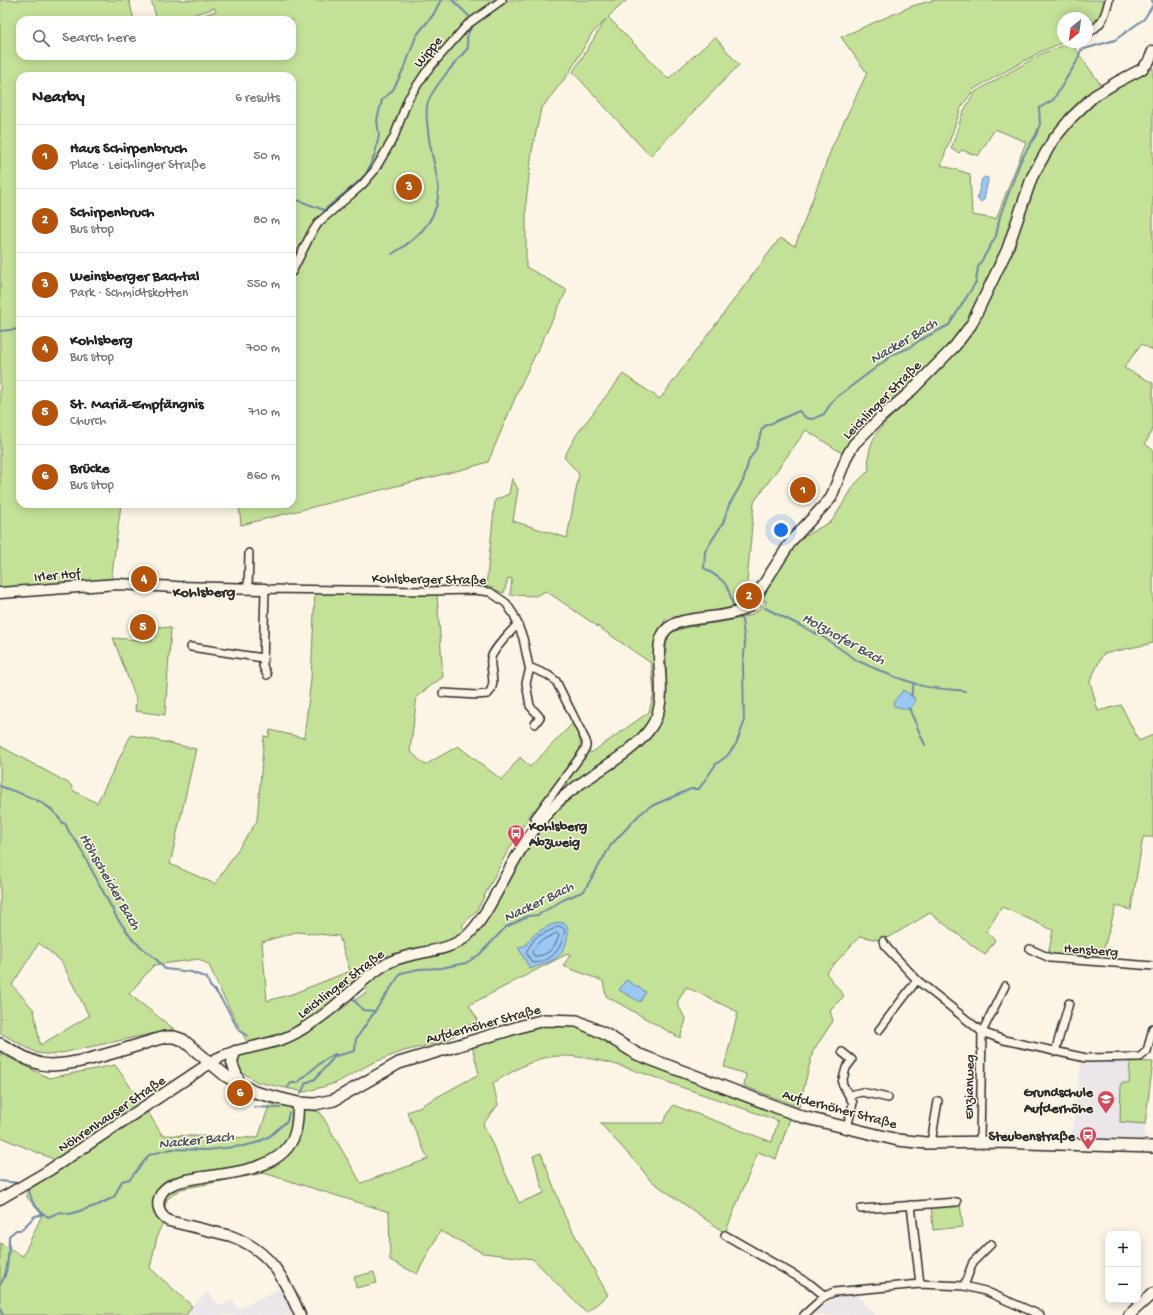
<!DOCTYPE html>
<meta charset="utf-8">
<style>
:root{--surface:#fff;--page:#f2f2f2;--text:#222;--muted:#767676;--line:#e0e0e0;--accent:#b45309}
body{margin:0;font-family:"Gochi Hand",sans-serif;background:var(--page);color:var(--text)}
.controls{position:absolute;right:12px;bottom:12px;display:grid;overflow:hidden;border-radius:8px;box-shadow:0 2px 10px #0003}
.controls button{width:36px;height:36px;display:grid;place-items:center;padding:0;border:0;border-bottom:1px solid var(--line);background:var(--surface);color:var(--text);font:20px sans-serif}
.compass{position:absolute;left:1057px;top:12px;width:36px;height:36px;border-radius:50%;background:var(--surface);box-shadow:0 2px 10px #0003;rotate:209deg}
.you{position:absolute;left:781px;top:530px;width:14px;height:14px;margin:-10px;border:3px solid #fff;border-radius:50%;background:#1a73e8;box-shadow:0 0 0 6px #1a73e833}
.badge{display:grid;place-items:center;width:26px;height:26px;border-radius:50%;background:var(--accent);color:#fff;font-size:13px;font-weight:700}
.pin{position:absolute;translate:-50% -50%;border:2px solid #fff;box-shadow:0 1px 4px #0006}
.list{margin:0;padding:0;list-style:none}
h2{display:flex;justify-content:space-between;align-items:center;height:52px;margin:0;padding:0 16px;font-size:17px}
h2 small{font-size:13px;font-weight:400;color:var(--muted)}
.list li{display:grid;grid-template-columns:26px 1fr auto;gap:12px;align-items:center;box-sizing:border-box;height:64px;padding:0 16px;border-top:1px solid var(--line)}
.list b{display:block;font-size:15px;white-space:nowrap}
.list p{margin:0;font-size:13px;white-space:nowrap;color:var(--muted)}
.list em{font-size:13px;font-style:normal;color:var(--muted)}
.icon{flex:none;width:22px;height:22px;fill:none;stroke:currentColor;stroke-width:2;stroke-linecap:round;stroke-linejoin:round}
.map{position:relative;flex:none;width:1153px;height:1315px;overflow:hidden}
.search{position:absolute;background:var(--surface);box-shadow:0 2px 10px #0003;left:16px;top:16px;width:280px;height:44px;display:flex;align-items:center;gap:10px;box-sizing:border-box;padding:0 14px;border-radius:12px;color:var(--muted);font-size:15px}
.panel{position:absolute;background:var(--surface);box-shadow:0 2px 10px #0003;left:16px;top:72px;width:280px;height:436px;border-radius:12px}
.map>svg:first-child{display:block}
.built{fill:#eae6ea}
.green{fill:#c4e198;stroke:#788662;fill-rule:evenodd}
.water{fill:#9bc7f5;stroke:#6e89a4}
.lines{fill:none;stroke-linecap:round;stroke-linejoin:round}
.shore{stroke:#58697c;stroke-width:1}
.stream{stroke:#6e89a4;stroke-width:2}
.street-casing{stroke:#2b2b2b;stroke-width:10}
.secondary-casing{stroke:#2b2b2b;stroke-width:13}
.primary-casing{stroke:#2b2b2b;stroke-width:14}
.street{stroke:#fcf5e5;stroke-width:7}
.secondary{stroke:#fcf5e5;stroke-width:10}
.primary{stroke:#fcf5e5;stroke-width:11}
.labels{text-anchor:middle;stroke-width:3;stroke-linejoin:round;paint-order:stroke}
.street-label{font-size:14px;fill:#2b2b2b;stroke:#fcf5e5}
.poi-label{font-size:14px;font-weight:bold;fill:#2b2b2b;stroke:#fcf5e5;text-anchor:end}
.water-label{font-size:15px;font-style:italic;fill:#47525e;stroke:#fcf5e5}
.neighbourhood-label{font-size:15px;font-weight:bold;fill:#2b2b2b;stroke:#fcf5e5}
</style>
<div class="map">
<svg width="1153" height="1315" viewBox="0 0 1153 1315">
<rect width="100%" height="100%" fill="#fcf5e5"/>
<filter id="ink" filterUnits="userSpaceOnUse"><feTurbulence type="fractalNoise" baseFrequency=".025" numOctaves="2"/><feDisplacementMap in="SourceGraphic" scale="8" xChannelSelector="R" yChannelSelector="G"/><feConvolveMatrix kernelMatrix="1 2 1 2 8 2 1 2 1" color-interpolation-filters="sRGB"/></filter>
<g filter="url(#ink)">
<g class="built">
<path d="M1081,1062H1153L1144,1139L1071,1137Z"/>
<path d="M282,1288L294,1315H186L192,1306L208,1292L220,1306L233,1300L238,1309Z"/>
<path d="M857,1295L875,1315H813L835,1297Z"/>
</g>
<g class="green">
<path d="M0,0H129L134,20H20V56H292V20H188L216,11L215,8L176,20H157L151,0H627L608,17L668,79L715,37L739,65L650,156L573,72L606,19L591,35L569,73L541,109L532,151L526,202V267L567,290L521,384L488,462L468,468L241,525L239,504H292V76H20V504H121L111,582L0,590Z"/>
<path d="M934,0H1105C1102,13 1100,22 1087,29V18H1063L1064,42L1042,51L974,89L961,108L941,165L970,174L972,215L996,219L1026,142L995,129L978,156L962,150L959,153L951,149L963,112L975,92L1043,53L1071,43L1106,92L1153,68V350L1141,344L1124,368L1153,383V429L1145,444L1153,450V643L1103,654L1090,681L1098,711L1121,705L1139,741L1153,735V837H1143L1131,910L1116,906L1101,958L1048,956L1053,930L1002,907L986,932L995,940L985,955L930,913L883,941L860,936L826,973L844,996L830,1010L833,1021L813,1051L799,1107L744,1086L746,1074L724,1067L738,1012L686,987L677,1003L686,1020L680,1038L606,996L603,981L563,966L571,954L565,955L469,1005L478,1020L446,1041L404,1051L372,1063L336,1083L305,1092L257,1082L239,1070L236,1061L239,1055L280,1046L304,1034L367,992L357,979C338,995 304,1027 281,1035C271,1039 258,1040 247,1042L219,988L209,965L199,959L154,965L129,994L174,1029L52,1055L37,1053L0,1033V746L70,784L74,791L97,803L131,735L196,749L170,864L215,884L257,821L264,736L269,737L270,730L304,738L311,679L315,592L437,594L443,677L417,696L410,751L425,765L458,746L502,780L520,757L530,767L573,723L580,735V749L535,812L533,810L505,856L476,912L462,925L470,939L484,925L528,847L536,840L542,827L555,810L650,738C665,715 667,691 666,663C666,650 665,646 670,633C694,622 724,625 750,615C756,613 762,606 767,602L760,599L797,540L832,521L856,483L869,470C864,434 890,419 913,397L904,391L842,453L806,430L754,502L746,594L743,603L721,610L666,618L657,638V705L649,723L639,737L591,769L556,797L555,795L589,750L591,753L649,712L654,693L651,663L546,591L535,596L510,595L512,579L508,578L504,593L486,587L495,500L509,494L512,478L518,489L513,521L567,538L579,474L564,457L577,434L623,374L660,399L780,238L795,246L832,147L867,73L841,37L912,6ZM296,932L339,936L350,971L292,994L267,1001L262,942ZM39,943L61,961L89,1016L40,1045L34,1010L12,985Z"/>
<path d="M154,626L171,628L165,715L135,711L136,699L113,638L152,641Z"/>
<path d="M570,1023L791,1116L776,1159L758,1152L725,1233L650,1180L641,1168L600,1123H663L673,1105L772,1142L778,1121C746,1109 713,1098 681,1087C643,1073 588,1051 548,1057C528,1061 510,1073 493,1083L498,1105L483,1124L519,1203L544,1193L533,1156L541,1153L565,1217L608,1295L586,1313L533,1259L483,1253L440,1231L417,1274L390,1260L389,1212L264,1173L181,1189L167,1199L165,1206L168,1213L158,1233L150,1268L192,1306L186,1315H0V1243L23,1256L42,1215L27,1197V1191L148,1112L162,1135L258,1138L270,1103L320,1112L361,1183L428,1159L407,1112L417,1108L479,1074L472,1046L541,1025Z"/>
<path d="M0,1053L49,1078L115,1065L142,1103L58,1161L0,1137Z"/>
<path d="M1130,1061L1153,1062L1145,1124L1120,1122L1121,1083H1129Z"/>
<path d="M960,1204L963,1227L933,1230L931,1206Z"/>
<path d="M374,1272L377,1283L356,1288L354,1277Z"/>
</g>
<g class="water">
<path d="M985,177L988,178V180L984,200L980,202L977,198L982,179Z"/>
<path d="M903,690L914,697L915,702L910,710L894,706L893,703Z"/>
<path d="M560,922L566,924C569,929 568,933 567,939C563,960 548,962 530,969L518,947L525,946C534,932 544,927 560,922Z"/>
<path d="M626,980L646,992L640,1002L619,990Z"/>
</g>
<g class="lines">
<g class="shore">
<path d="M560,926L565,930C561,949 553,962 532,963L526,952L535,938Z"/>
<path d="M557,933L559,935C556,947 547,957 534,956L532,952L539,942Z"/>
</g>
<g class="stream">
<path d="M452,0L469,16"/>
<path d="M292,201L297,200L324,210L357,183L366,174L375,154L379,135L377,120L382,100L393,90L406,64L416,36L433,15L441,0"/>
<path d="M392,254C416,240 441,218 438,187C437,168 429,149 428,130C427,122 425,111 428,102C432,89 458,59 468,48C466,36 467,31 476,23"/>
<path d="M0,331L20,329"/>
<path d="M757,604L760,605"/>
<path d="M733,605C726,579 725,582 704,568L705,551L723,523L729,505L743,481L749,460L756,449L762,429L765,426L799,411L806,418L813,419L824,414L833,400L894,354L909,348L920,340L949,325L976,282L978,267L996,236L1000,216L1021,160L1036,135L1040,124L1039,108L1053,100L1076,63L1081,50L1115,40L1144,19L1153,5L1152,0"/>
<path d="M765,608L823,637L858,661L892,676L914,683L911,696"/>
<path d="M914,683C924,689 952,689 965,691"/>
<path d="M909,708L925,745"/>
<path d="M0,786C17,793 40,798 54,812C59,817 59,821 66,825L69,832L78,844L117,918L134,941L156,959L165,969L191,972L207,978L210,986L217,993L228,1010L239,1031L248,1036"/>
<path d="M352,998L363,1010L375,1011"/>
<path d="M288,1087L291,1083H297C306,1076 324,1057 336,1054"/>
<path d="M301,1093L306,1083L315,1079L335,1056L355,1051L356,1039L401,973L419,969L441,968L466,963L479,955L506,927L528,916L538,915L563,900L584,891L611,845L639,815L649,807L691,789H699L716,764L727,756L736,744L744,723L743,664L745,645L742,620L739,616"/>
<path d="M254,1107L280,1108"/>
<path d="M0,1181L19,1183"/>
<path d="M28,1188L33,1203L43,1214"/>
<path d="M0,1284C8,1277 9,1248 9,1236L16,1230H21L35,1216L44,1214L48,1217L60,1212L70,1214L98,1205L114,1197L122,1181L130,1179L149,1155L171,1149L207,1150L243,1146L256,1143L270,1136L279,1128L287,1121L289,1113"/>
<path d="M0,1307L3,1315"/>
</g>
<g class="street-casing">
<g id="street">
<path d="M1087,33C1102,26 1105,16 1109,0"/>
<path d="M292,272L311,234L319,222L362,185L374,171L394,137L408,99L426,72L467,25L502,0"/>
<path d="M248,589L249,553"/>
<path d="M191,647L263,658"/>
<path d="M530,668L526,683L529,700L530,706L540,717L535,724"/>
<path d="M267,675L263,666L265,589L427,591L474,590L490,592L506,603L514,615L523,638L529,667L548,675L556,681L586,741V747L582,754L535,818L537,825"/>
<path d="M443,693L477,695L488,694C498,683 489,670 491,658C493,650 512,630 518,624"/>
<path d="M883,941L887,948L917,980L982,1032L1004,1040L1086,1058L1140,1057L1147,1051L1153,1028"/>
<path d="M1030,949L1050,958L1153,966"/>
<path d="M879,1030L917,980"/>
<path d="M842,1052L852,1060L846,1068L842,1083L853,1103L847,1128"/>
<path d="M1055,1052L1069,1003"/>
<path d="M849,1095L862,1092L888,1098"/>
<path d="M980,1142L982,1032L1005,986"/>
<path d="M931,1143L938,1101"/>
<path d="M911,1205L920,1284"/>
<path d="M861,1209L957,1202"/>
<path d="M725,1235L810,1284L825,1296"/>
<path d="M964,1286L973,1262L991,1244"/>
<path d="M804,1315L825,1296L834,1292L920,1284L964,1286L985,1291L1040,1315"/>
</g>
</g>
<g class="secondary-casing">
<g id="secondary">
<path d="M0,593L117,584L177,587L265,589"/>
<path d="M235,1051L232,1063L241,1086"/>
<path d="M298,1103C298,1113 298,1123 295,1133C285,1169 233,1173 203,1177C193,1179 180,1180 171,1185C156,1192 153,1213 169,1221L231,1236C271,1251 284,1278 300,1315"/>
<path d="M0,1199L48,1171L216,1059C242,1045 274,1047 299,1031C315,1022 331,1010 345,997C359,985 372,971 390,962C415,950 447,954 468,935C483,920 493,899 503,881C519,851 535,824 560,800C586,775 628,758 649,730C675,696 648,653 665,631C680,612 731,623 751,604L792,540L831,498L847,456L854,444L881,417L908,394L955,346L971,325L1007,250L1032,177L1053,140L1072,117L1094,96L1117,82L1142,69L1149,61L1153,51"/>
<path d="M1129,1315L1153,1293"/>
</g>
</g>
<g class="primary-casing">
<path id="primary" d="M0,1044C13,1051 26,1060 41,1064C69,1070 135,1045 165,1037H174L183,1040L226,1076L254,1092L298,1103L315,1104L334,1100L399,1063L529,1024L544,1020L577,1021L605,1034L637,1054L771,1105L803,1117L898,1140L926,1143L998,1142L1153,1147"/>
</g>
<use href="#street" class="street"/>
<use href="#secondary" class="secondary"/>
<use href="#primary" class="primary"/>
</g>
</g>
<defs>
<g id="bus-pin" transform="scale(0.9)"><path d="M0 17L-7.5 6A9.5 9.5 0 1 1 7.5 6Z" fill="#d1495b" stroke="#fcf5e5"/><path d="M-5-6H5V4H4V6H2V4H-2V6H-4V4H-5ZM-3.5-4V0h7V-4ZM-3.5 1.2v1.5H-2V1.2ZM2 1.2v1.5H3.5V1.2Z" fill="#fff"/></g>
<g id="school-pin" transform="scale(0.9)"><path d="M0 17L-7.5 6A9.5 9.5 0 1 1 7.5 6Z" fill="#d1495b" stroke="#fcf5e5"/><path d="M0-5L7-2L0 1L-7-2ZM-4 1L0 2.5L4 1V4Q0 6-4 4Z" fill="#fff"/></g>
</defs>
<g fill-rule="evenodd">
<use href="#bus-pin" x="516" y="833"/>
<use href="#school-pin" x="1106" y="1099"/>
<use href="#bus-pin" x="1088" y="1135"/>
</g>
<g class="labels">
<g class="street-label">
<text transform="translate(427 51) rotate(-50)" y="5">Wippe</text>
<text transform="translate(881 399) rotate(-45)" y="5">Leichlinger Straße</text>
<text transform="translate(57 574) rotate(-5)" y="5">Irler Hof</text>
<text transform="translate(429 578) rotate(1)" y="5">Kohlsberger Straße</text>
<text transform="translate(1091 949) rotate(4)" y="5">Hensberg</text>
<text transform="translate(340 983) rotate(-37)" y="5">Leichlinger Straße</text>
<text transform="translate(483 1023) rotate(-15)" y="5">Aufderhöher Straße</text>
<text transform="translate(968 1087) rotate(-89)" y="5">Enzianweg</text>
<text transform="translate(840 1108) rotate(15)" y="5">Aufderhöher Straße</text>
<text transform="translate(111 1113) rotate(-34)" y="5">Nöhrenhauser Straße</text>
</g>
<g class="poi-label">
<text x="529" y="830" text-anchor="start">Kohlsberg<tspan x="529" dy="16">Abzweig</tspan></text>
<text x="1093" y="1096">Grundschule<tspan x="1093" dy="16">Aufderhöhe</tspan></text>
<text x="1075" y="1140">Steubenstraße</text>
</g>
<g class="water-label">
<text transform="translate(903 340) rotate(-31)" y="5">Nacker Bach</text>
<text transform="translate(844 638) rotate(29)" y="5">Holzhofer Bach</text>
<text transform="translate(111 881) rotate(60)" y="5">Höhscheider Bach</text>
<text transform="translate(538 901) rotate(-26)" y="5">Nacker Bach</text>
<text transform="translate(196 1139) rotate(-6)" y="5">Nacker Bach</text>
</g>
<g class="neighbourhood-label">
<text x="204" y="596">Kohlsberg</text>
</g>
</g>
</svg>
<div class="controls">
<button>+</button>
<button>−</button>
</div>
<svg class="compass" viewBox="-18 -18 36 36"><path d="M0-13l5 13h-10z" fill="#e53935"/><path d="M0 13l5-13h-10z" fill="#767676"/></svg>
<div class="you"></div>
<div class="pin badge" style="left:803px;top:490px">1</div>
<div class="pin badge" style="left:749px;top:596px">2</div>
<div class="pin badge" style="left:409px;top:187px">3</div>
<div class="pin badge" style="left:144px;top:579px">4</div>
<div class="pin badge" style="left:143px;top:627px">5</div>
<div class="pin badge" style="left:240px;top:1093px">6</div>
<div class="search"><svg class="icon" aria-label="search" viewBox="0 0 24 24"><circle cx="10" cy="10" r="6"/><path d="M15 15l6 6"/></svg>Search here</div>
<section class="panel">
<h2>Nearby<small>6 results</small></h2>
<ul class="list">
<li><span class="badge">1</span><div><b>Haus Schirpenbruch</b><p>Place · Leichlinger Straße</p></div><em>50 m</em></li>
<li><span class="badge">2</span><div><b>Schirpenbruch</b><p>Bus stop</p></div><em>80 m</em></li>
<li><span class="badge">3</span><div><b>Weinsberger Bachtal</b><p>Park · Schmidtskotten</p></div><em>550 m</em></li>
<li><span class="badge">4</span><div><b>Kohlsberg</b><p>Bus stop</p></div><em>700 m</em></li>
<li><span class="badge">5</span><div><b>St. Mariä-Empfängnis</b><p>Church</p></div><em>710 m</em></li>
<li><span class="badge">6</span><div><b>Brücke</b><p>Bus stop</p></div><em>860 m</em></li>
</ul>
</section>
</div>
